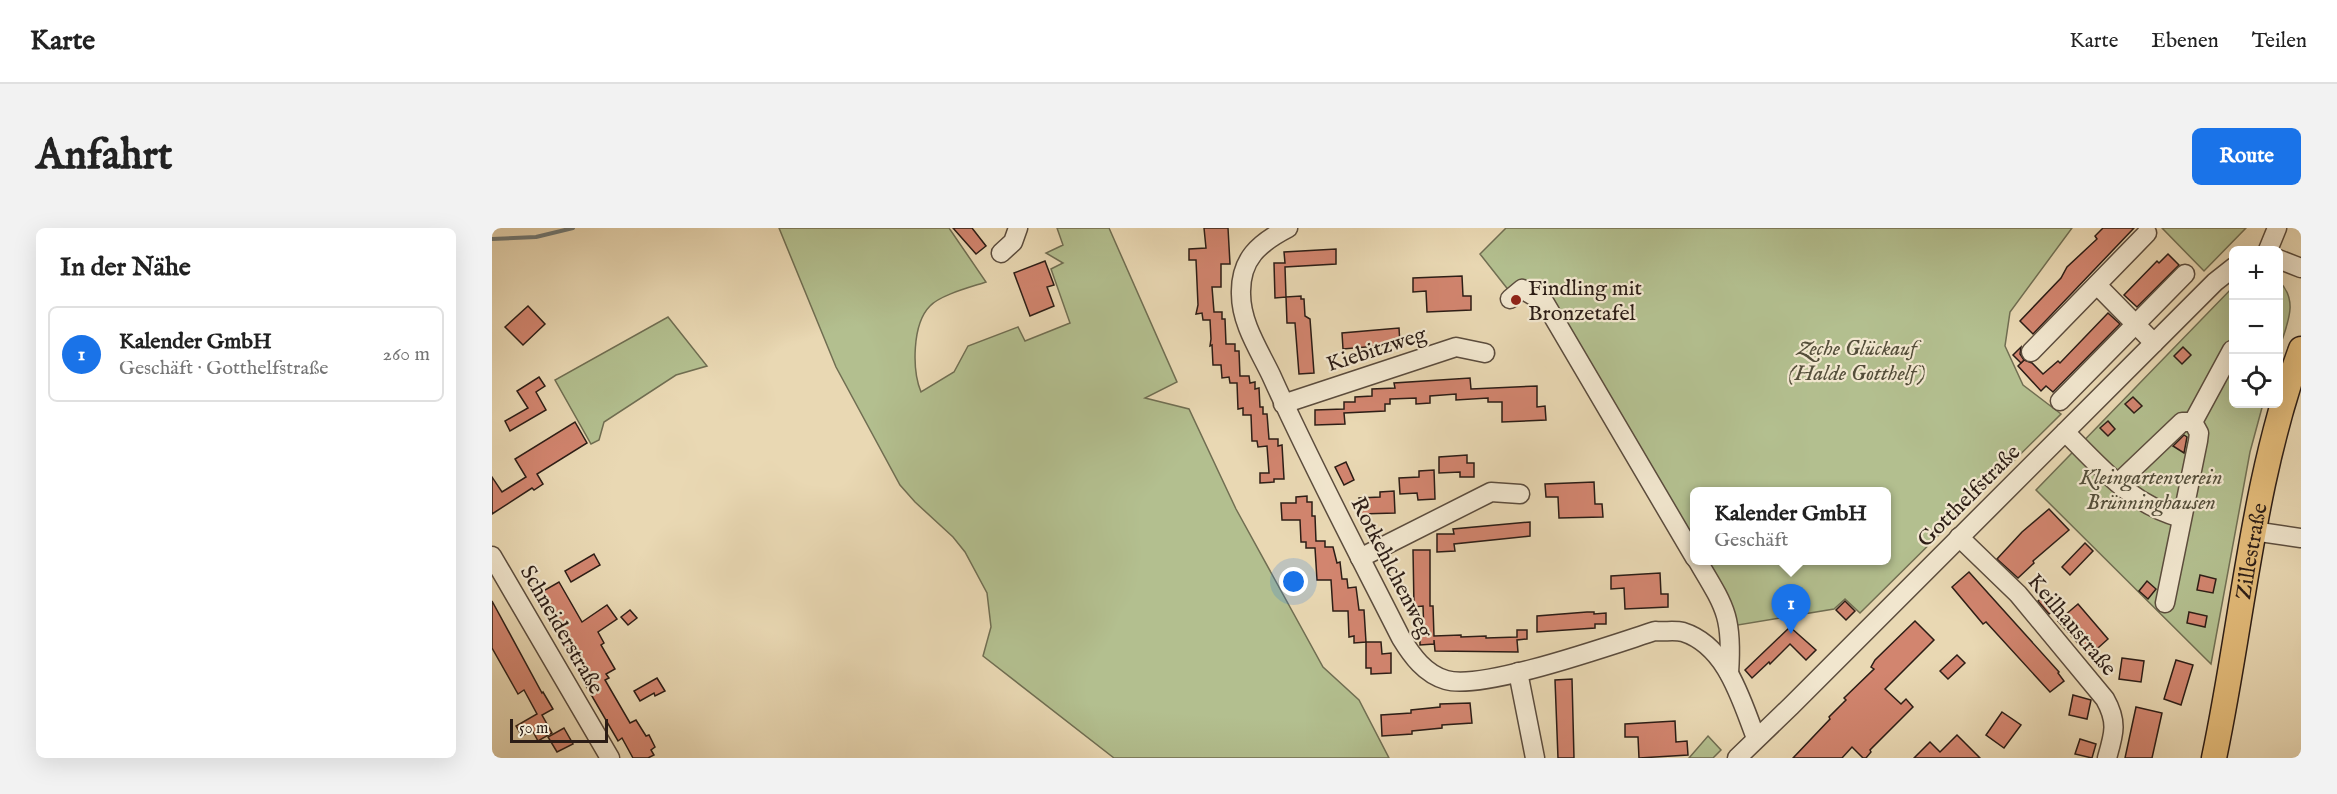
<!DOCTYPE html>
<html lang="de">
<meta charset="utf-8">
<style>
:root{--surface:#fff;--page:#f2f2f2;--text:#222;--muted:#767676;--line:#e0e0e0;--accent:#1a73e8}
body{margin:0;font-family:"IM FELL English",serif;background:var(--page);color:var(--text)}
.controls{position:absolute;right:18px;top:18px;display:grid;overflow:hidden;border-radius:9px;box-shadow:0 6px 24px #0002}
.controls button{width:54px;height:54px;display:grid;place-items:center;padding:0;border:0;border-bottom:2px solid var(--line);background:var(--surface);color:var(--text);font:30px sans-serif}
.scale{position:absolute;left:18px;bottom:15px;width:98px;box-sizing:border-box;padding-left:6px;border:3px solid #2c1d16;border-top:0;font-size:16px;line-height:21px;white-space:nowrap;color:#2c1d16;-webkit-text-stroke:4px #f1e6ce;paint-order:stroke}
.you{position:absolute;left:802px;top:354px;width:21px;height:21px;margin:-15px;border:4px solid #fff;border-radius:50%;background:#1a73e8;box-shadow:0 0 0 9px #1a73e833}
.badge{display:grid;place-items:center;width:39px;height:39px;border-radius:50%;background:var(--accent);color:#fff;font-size:20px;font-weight:700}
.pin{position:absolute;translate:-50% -50px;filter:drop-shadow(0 2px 3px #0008)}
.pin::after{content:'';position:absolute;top:32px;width:21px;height:18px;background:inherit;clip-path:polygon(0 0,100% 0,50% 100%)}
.popup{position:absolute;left:1198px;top:259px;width:201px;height:78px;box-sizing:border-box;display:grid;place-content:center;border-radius:9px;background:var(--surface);filter:drop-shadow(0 2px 4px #0005);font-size:20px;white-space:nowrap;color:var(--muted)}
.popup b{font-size:22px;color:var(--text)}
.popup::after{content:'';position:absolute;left:50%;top:100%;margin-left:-12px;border:12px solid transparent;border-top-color:var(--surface)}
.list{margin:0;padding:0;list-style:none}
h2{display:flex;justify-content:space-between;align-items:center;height:78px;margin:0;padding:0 24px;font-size:26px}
h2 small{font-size:20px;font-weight:400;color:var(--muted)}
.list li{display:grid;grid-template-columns:39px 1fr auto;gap:18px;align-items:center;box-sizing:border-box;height:96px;margin:0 12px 12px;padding:0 12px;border:2px solid var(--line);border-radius:9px}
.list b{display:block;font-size:22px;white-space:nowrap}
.list p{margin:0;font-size:20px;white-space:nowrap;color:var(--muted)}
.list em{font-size:20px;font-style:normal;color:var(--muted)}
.icon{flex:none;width:33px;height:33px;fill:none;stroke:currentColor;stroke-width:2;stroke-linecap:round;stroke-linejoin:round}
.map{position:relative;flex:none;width:1809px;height:530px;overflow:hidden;border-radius:9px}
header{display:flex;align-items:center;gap:36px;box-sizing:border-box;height:84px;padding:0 30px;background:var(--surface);border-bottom:2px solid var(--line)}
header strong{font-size:28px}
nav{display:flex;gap:33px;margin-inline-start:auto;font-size:21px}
.intro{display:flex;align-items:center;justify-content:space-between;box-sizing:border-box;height:144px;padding:0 36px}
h1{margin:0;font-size:42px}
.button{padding:15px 27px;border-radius:9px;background:var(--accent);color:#fff;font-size:21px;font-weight:700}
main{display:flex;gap:36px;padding:0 36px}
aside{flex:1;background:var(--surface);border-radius:9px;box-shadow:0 6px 24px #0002}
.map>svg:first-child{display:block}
.green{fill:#b3bf8f;stroke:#706e52;stroke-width:1.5}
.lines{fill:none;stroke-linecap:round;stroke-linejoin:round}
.stream{stroke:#6f7977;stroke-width:4}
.building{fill:#d2856f;stroke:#2c1d16;stroke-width:1.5}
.minor-casing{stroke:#5b4c3d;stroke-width:21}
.major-casing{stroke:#2c1d16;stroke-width:27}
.minor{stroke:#f1e6ce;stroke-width:18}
.major{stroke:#e4bc7a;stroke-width:24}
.poi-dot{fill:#8f2418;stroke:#f1e6ce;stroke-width:2}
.labels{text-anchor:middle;stroke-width:4.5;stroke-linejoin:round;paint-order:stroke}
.poi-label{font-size:22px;fill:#2c1d16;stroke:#f1e6ce;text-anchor:start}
.park-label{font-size:22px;font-style:italic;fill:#544e3a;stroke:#f1e6ce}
.street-label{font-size:22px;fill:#2c1d16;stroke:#f1e6ce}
</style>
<header>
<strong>Karte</strong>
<nav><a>Karte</a><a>Ebenen</a><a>Teilen</a></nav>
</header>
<div class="intro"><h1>Anfahrt</h1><a class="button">Route</a></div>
<main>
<aside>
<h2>In der Nähe<small></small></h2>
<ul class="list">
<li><span class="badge">1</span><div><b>Kalender GmbH</b><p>Geschäft · Gotthelfstraße</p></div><em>260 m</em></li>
</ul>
</aside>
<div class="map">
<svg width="1809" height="530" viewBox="0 0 1809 530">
<rect width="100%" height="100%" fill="#e9d8b3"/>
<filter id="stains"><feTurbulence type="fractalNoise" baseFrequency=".00333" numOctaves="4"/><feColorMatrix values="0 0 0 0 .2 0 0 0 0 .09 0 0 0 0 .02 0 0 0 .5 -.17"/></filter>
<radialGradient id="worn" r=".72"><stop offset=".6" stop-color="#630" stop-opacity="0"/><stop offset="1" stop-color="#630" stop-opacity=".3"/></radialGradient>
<g class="green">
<path d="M287,0H457L494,54C479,59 448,67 438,78C420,96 420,142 429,164L462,144L476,118L526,99L533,113L578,95L559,41L571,35L554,25L571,17L565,0H617L685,154L653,170L697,181L744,281L831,439L867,472L897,530H622L491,428L499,399L495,365L473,324L461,309L423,274L408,257L344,139Z"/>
<path d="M1014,0H1580L1518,84L1513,118L1531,157L1569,186L1368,385L1353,371L1342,381L1240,398L1210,333L1395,332V264H1203V320L1056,71L1018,64L988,26Z"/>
<path d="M1670,0H1754L1712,43Z"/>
<path d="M1787,53C1808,74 1794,97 1787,122Z"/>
<path d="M1741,59L1742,176H1771L1758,224L1719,436L1544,262Z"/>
<path d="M176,89L215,138L184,147L112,194L107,212L99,216L63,152Z"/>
<path d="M1216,508L1229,522L1221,530H1197Z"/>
</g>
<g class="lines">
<path class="stream" d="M0,11L44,9L81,0"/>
</g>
<g class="building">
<path d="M461,0H480L494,18L484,26Z"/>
<path d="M712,0H736L738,36H729V59H720L722,84H730V91H733L734,116H743V123H747L748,148H757L758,155L763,154V161L767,160L768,179H771V186H775L777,211H786V218L790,217L792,251H782V254L768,255V245H777L775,218L766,219L765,213H760L759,187H751V180L746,181L745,155H738L737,149L730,150L729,137H721L720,117L718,118L719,111L718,92H711L710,85L704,86L706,77L704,32H697V21L714,20Z"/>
<path d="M1611,0H1642L1541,106L1528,93L1569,50L1575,39L1605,11L1603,8Z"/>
<path d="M844,21V36L793,39L794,69L809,68V71H812L813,88L818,91L822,145L807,146L803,95H795L794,69L783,70L782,35H793L792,24Z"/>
<path d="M1676,26L1687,37L1645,79L1632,67L1665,33L1667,35Z"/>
<path d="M553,33L562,57L555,59L562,78L538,88L522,45Z"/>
<path d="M970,48L971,68H979V82L935,84L934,63L921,64V50Z"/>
<path d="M36,78L53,96L31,117L13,99Z"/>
<path d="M1616,85L1628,96L1561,164L1554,158L1549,163L1526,138L1532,132L1540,135L1551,146L1566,133L1568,135Z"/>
<path d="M907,100L908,116L851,121L850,105Z"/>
<path d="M1529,119L1528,126L1532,132L1529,135L1521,127Z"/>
<path d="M1691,119L1699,127L1690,136L1682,128Z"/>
<path d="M47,149L53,158L44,164L54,182L18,203L13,193L36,180L25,163Z"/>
<path d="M978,150L979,161L1045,158V179L1053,178L1054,192L1010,194V174H996V170L964,172V166L938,168V175L924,176V170L898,171V176H893V183L852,185L853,196L823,197V182L852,181V174H863V169L880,168V161L903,160L902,155Z"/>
<path d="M1641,169L1650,178L1642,185L1633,176Z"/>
<path d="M1616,193L1623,201L1616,208L1608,200Z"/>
<path d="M83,194L95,215L45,246L51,256L42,262L40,260L0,286V249L10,264L34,249L23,231Z"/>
<path d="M1692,207L1695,209L1692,225L1681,218Z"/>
<path d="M975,227V235H982V249H968V244L947,245V229Z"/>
<path d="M854,234L862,252L852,257L843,239Z"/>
<path d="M942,242L943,271L926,272L925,265L908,266L907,250L927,249V243Z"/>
<path d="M1102,254L1103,276H1110L1111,289L1067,290L1066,269H1054L1053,256Z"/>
<path d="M902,263L903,285L868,286L867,270L888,269V264Z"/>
<path d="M815,268V274H820V288H823L824,313H833V319H841L845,335L848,334L850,351H855L856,360L864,359L867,382H872L874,414L862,415V408L857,409L856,383H841L839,352H825L823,320H814V314H809L808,292H790L789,275H804V269Z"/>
<path d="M1557,281L1577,302L1541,333L1542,335L1526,350L1505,331L1530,304Z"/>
<path d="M1038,294V308L962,316L963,323L945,324V306H962L961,301Z"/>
<path d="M1593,315L1601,323L1578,347L1570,339Z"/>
<path d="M921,322H938V378H941L942,408L969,407V409L994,408V410L1025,409V402H1035V411L1025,412L1026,424L943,423L942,412V416L928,417V405H932L931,378L922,379Z"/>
<path d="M102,326L108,337L79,354L73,343Z"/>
<path d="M1477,344L1567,444L1566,445L1572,453L1558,464L1494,394L1491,396L1460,359Z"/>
<path d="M1168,345L1169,366H1176V379L1133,381L1132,360L1119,361V348Z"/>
<path d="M1708,347L1724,351L1721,365L1705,362Z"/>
<path d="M1655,353L1664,361L1656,371L1647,363Z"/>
<path d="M67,354L90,394L115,377L125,391L106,404L112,415L109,417L123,441L114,446L117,450L113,452L138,495L144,492L154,508L157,507L163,519L159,522L162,527L156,530H141L130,510L126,513L90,451L97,447L78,420L75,422L67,410L71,408L46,366Z"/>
<path d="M1555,365L1566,378L1557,386L1546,373Z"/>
<path d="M0,373L50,465L51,464L61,481L50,487L60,505L46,513L40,502L30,508L24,498L45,486L32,462L26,466L0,420Z"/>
<path d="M1353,373L1363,383L1354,392L1344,382Z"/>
<path d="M1586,376L1616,411L1597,428L1566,393Z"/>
<path d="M138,382L145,390L136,397L129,389Z"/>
<path d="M1095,384H1102V386L1114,385V396H1103V400L1045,404V388Z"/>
<path d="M1697,384L1715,388L1713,399L1695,395Z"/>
<path d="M1423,393L1442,412L1393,461L1409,476L1414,471L1421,479L1378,522L1379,524L1374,530H1371L1360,519L1350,530H1301L1338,491L1337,489L1354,472L1352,470L1382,441L1379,439L1383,432Z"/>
<path d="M1298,399L1324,422L1314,432L1298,416L1278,436L1277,434L1260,450L1253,442Z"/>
<path d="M874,414H889L890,426L899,425V445L879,446V440H874Z"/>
<path d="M1465,427L1473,435L1456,451L1448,443Z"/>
<path d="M1630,430L1652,433L1649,454L1627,451Z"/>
<path d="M1684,432L1701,437L1689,477L1672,471Z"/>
<path d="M165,450L173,463L163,468L162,465L148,473L142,463Z"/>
<path d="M1080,451L1082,530H1066L1063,452Z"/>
<path d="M1581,467L1599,472L1595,491L1577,487Z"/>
<path d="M978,475L980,495L950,497V500L920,503V506L890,508L889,487L919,485V482L948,479V476Z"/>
<path d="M1644,479L1670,485L1660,530H1633Z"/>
<path d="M1510,484L1529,497L1512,520L1494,507Z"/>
<path d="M1183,493L1184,514L1195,513L1196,527L1147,530L1146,509H1133V496Z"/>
<path d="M72,500L81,516L65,524L56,509Z"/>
<path d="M1465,507L1488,530H1422L1438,514L1448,524Z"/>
<path d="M1588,511L1604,516L1600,530L1583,526Z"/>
</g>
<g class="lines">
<g class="minor-casing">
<g id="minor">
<path d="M796,0C767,15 748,31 749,66C749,95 767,122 779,147C819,236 865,323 909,410C920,428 933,446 954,452C990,463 1122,416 1163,403C1172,404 1183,402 1191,404C1235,418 1249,472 1264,510"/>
<path d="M1776,22L1785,0"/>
<path d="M509,25L521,14L526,0"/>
<path d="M1786,31L1809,40"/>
<path d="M1605,57L1662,115"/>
<path d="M1018,71L1030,61L1053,75L1203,330"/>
<path d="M1539,124L1655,5"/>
<path d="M1568,173L1693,46"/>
<path d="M791,176L964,119L993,125"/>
<path d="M1701,194L1740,122"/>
<path d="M1573,204C1611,241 1637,275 1689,290"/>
<path d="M1626,255L1690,194H1701L1707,205L1706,213L1673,375"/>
<path d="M1761,303L1809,310"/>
<path d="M1467,309L1526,366L1613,471C1626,494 1622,506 1615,530"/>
<path d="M0,328L118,530"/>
<path d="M868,330L999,264L1028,266"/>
<path d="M1205,332C1233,379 1241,388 1237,445"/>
<path d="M1026,444L1043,530"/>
<path d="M1245,530L1299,478L1723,54L1742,39"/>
</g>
</g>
<g class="major-casing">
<g id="major">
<path id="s1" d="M1722,530C1751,393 1760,253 1809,121"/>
</g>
</g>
<use href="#minor" class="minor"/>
<use href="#major" class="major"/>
</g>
<circle class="poi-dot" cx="1024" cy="72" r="6"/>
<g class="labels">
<g class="poi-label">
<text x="1036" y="67">Findling mit<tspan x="1036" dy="25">Bronzetafel</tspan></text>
</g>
<g class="park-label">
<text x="1365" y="127">Zeche Glückauf<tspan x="1365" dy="25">(Halde Gotthelf)</tspan></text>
<text x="1659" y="256">Kleingartenverein<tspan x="1659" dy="25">Brünninghausen</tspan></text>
</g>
<g class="street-label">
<text transform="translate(884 120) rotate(-18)" y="8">Kiebitzweg</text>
<text transform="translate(1476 267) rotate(-45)" y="8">Gotthelfstraße</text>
<text dy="8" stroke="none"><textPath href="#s1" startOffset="210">Zillestraße</textPath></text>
<text transform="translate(901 339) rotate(63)" y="8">Rotkehlchenweg</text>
<text transform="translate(1581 396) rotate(50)" y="8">Keilhaustraße</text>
<text transform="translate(71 401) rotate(60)" y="8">Schneiderstraße</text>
</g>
</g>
<rect width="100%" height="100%" filter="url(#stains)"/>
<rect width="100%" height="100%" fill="url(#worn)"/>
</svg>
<div class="controls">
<button>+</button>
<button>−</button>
<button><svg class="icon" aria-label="locate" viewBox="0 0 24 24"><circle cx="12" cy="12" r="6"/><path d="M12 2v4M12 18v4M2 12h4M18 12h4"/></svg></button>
</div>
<div class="scale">50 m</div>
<div class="you"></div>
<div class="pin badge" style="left:1299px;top:406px">1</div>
<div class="popup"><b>Kalender GmbH</b>Geschäft</div>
</div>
</main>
